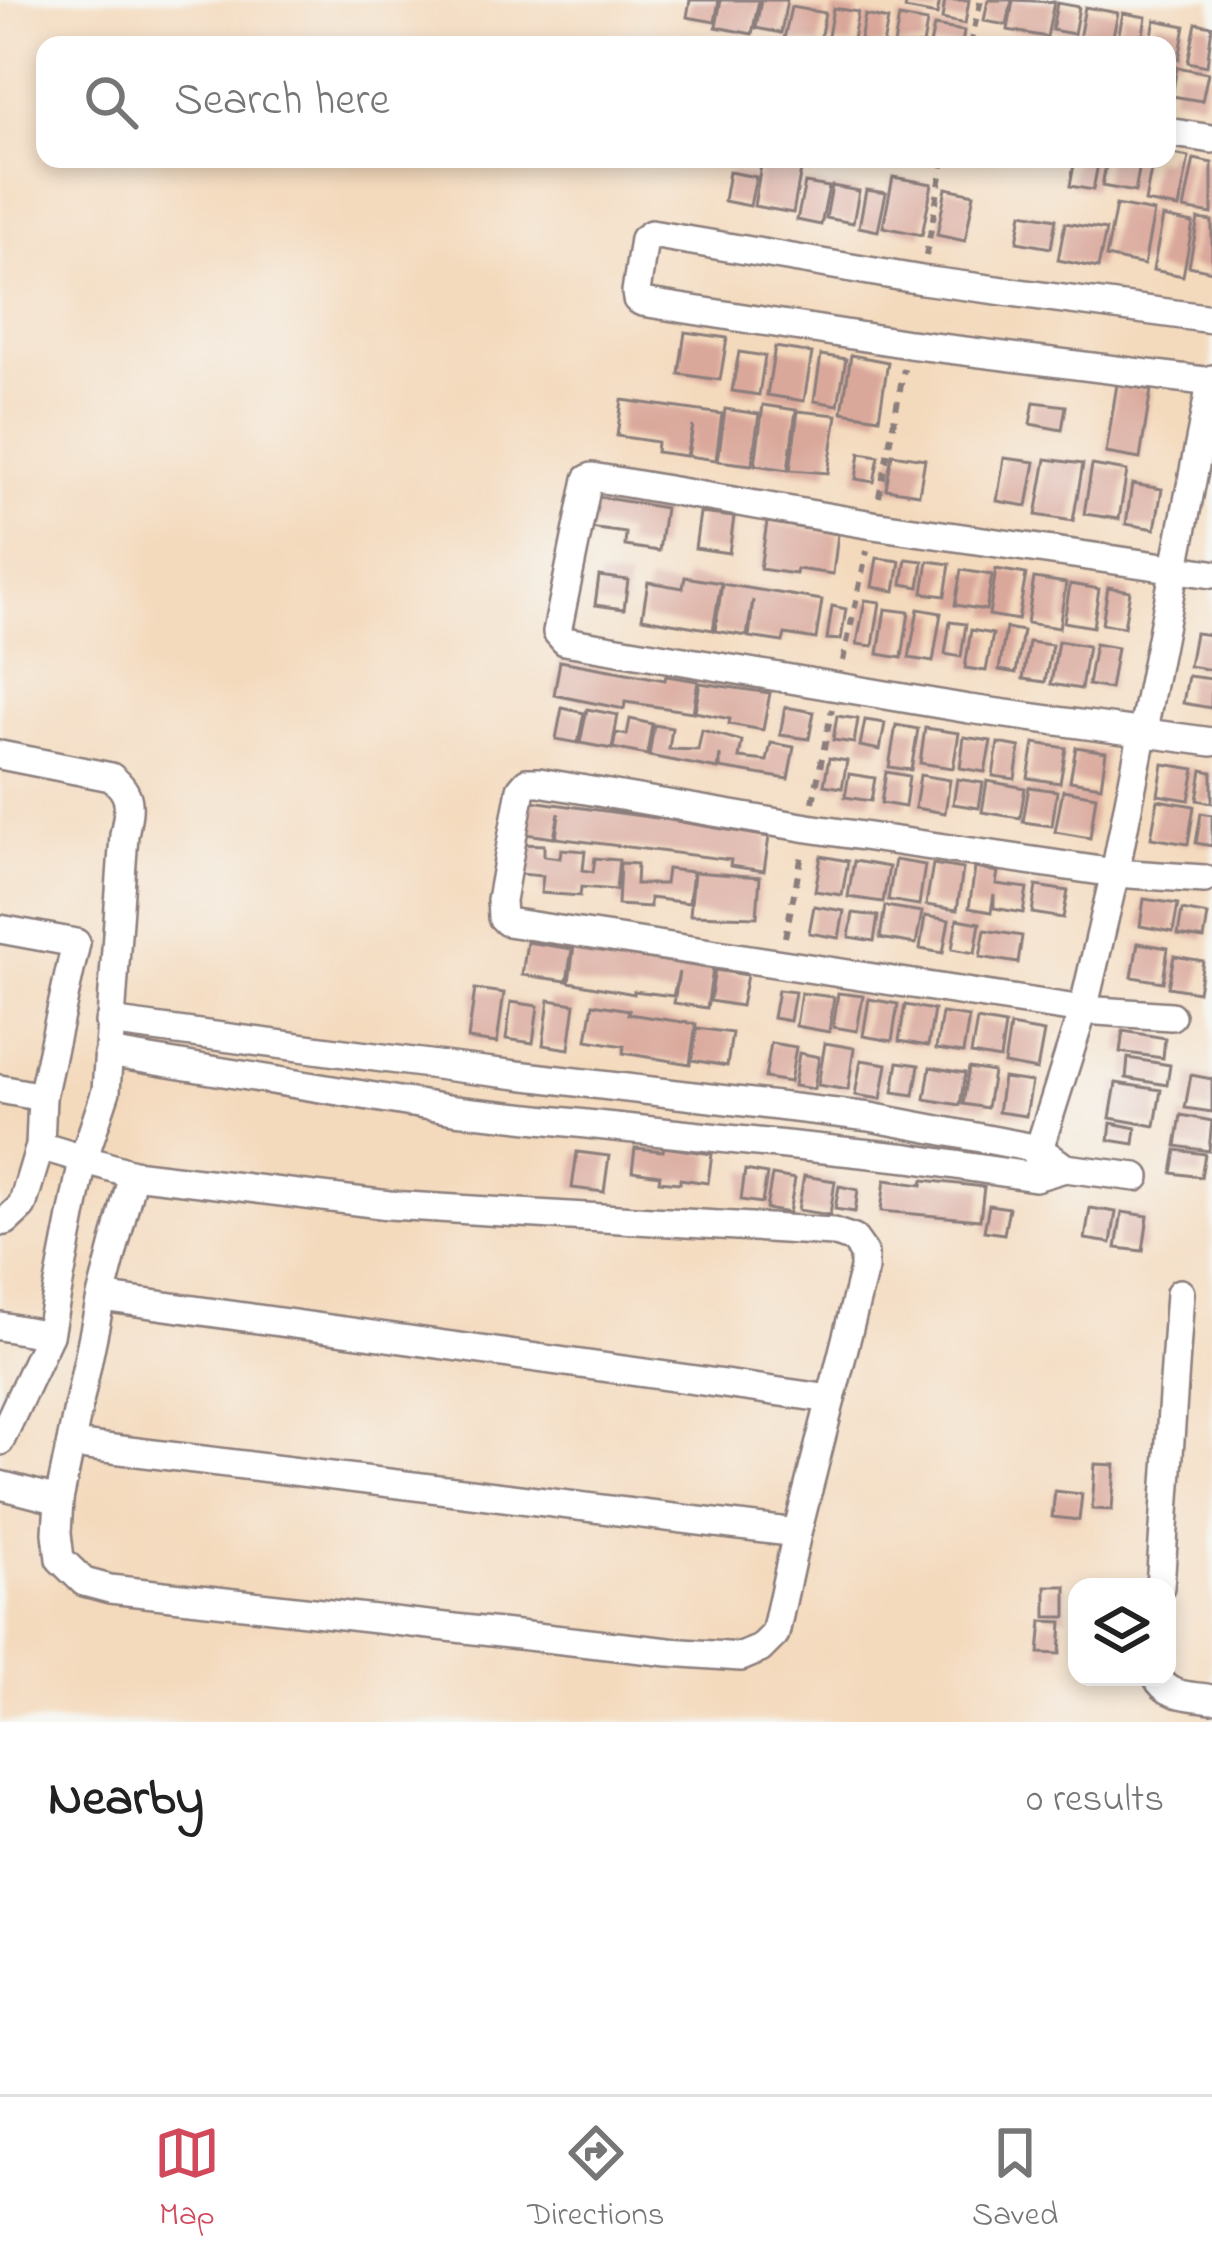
<!DOCTYPE html>
<style>
:root{--surface:#fff;--page:#f6f6f6;--text:#222;--muted:#767676;--line:#e0e0e0;--accent:#d1495b}
body{margin:0;font-family:"Indie Flower",sans-serif;background:var(--page);color:var(--text)}
.controls{position:absolute;right:36px;bottom:36px;display:grid;overflow:hidden;border-radius:24px;box-shadow:0 6px 18px #0003}
.controls button{width:108px;height:108px;display:grid;place-items:center;padding:0;border:0;border-bottom:3px solid var(--line);background:var(--surface);color:var(--text);font:60px sans-serif}
.list{margin:0;padding:0;list-style:none}
h2{display:flex;justify-content:space-between;align-items:center;height:156px;margin:0;padding:0 48px;font-size:51px}
h2 small{font-size:39px;font-weight:400;color:var(--muted)}
.icon{flex:none;width:66px;height:66px;fill:none;stroke:currentColor;stroke-width:2;stroke-linecap:round;stroke-linejoin:round}
.map{position:relative;flex:none;width:1212px;height:1722px;overflow:hidden}
.search{position:absolute;background:var(--surface);box-shadow:0 6px 18px #0003;left:36px;right:36px;top:36px;height:132px;display:flex;align-items:center;gap:30px;box-sizing:border-box;padding:0 42px;border-radius:24px;color:var(--muted);font-size:45px}
.sheet{height:372px;background:var(--surface)}
nav{display:flex;justify-content:space-around;align-items:center;box-sizing:border-box;height:168px;border-top:3px solid var(--line);background:var(--surface);font-size:33px;color:var(--muted)}
nav a{display:grid;justify-items:center;gap:6px}
nav .on{color:var(--accent)}
.map>svg:first-child{display:block}
.building{fill:#daa89b}
.lines{fill:none;stroke-linecap:round;stroke-linejoin:round}
.street-casing{stroke:#8b7e7c;stroke-width:32}
.path{stroke:#8b7e7c;stroke-width:6;stroke-dasharray:9 9;stroke-linecap:butt}
.street{stroke:#fff;stroke-width:27}
</style>
<div class="map">
<svg width="1212" height="1722" viewBox="0 0 1212 1722">
<rect width="100%" height="100%" fill="#f6f6f2"/>
<filter id="ink" filterUnits="userSpaceOnUse"><feTurbulence type="fractalNoise" baseFrequency=".00833" numOctaves="2"/><feDisplacementMap in="SourceGraphic" scale="24" xChannelSelector="R" yChannelSelector="G"/><feConvolveMatrix kernelMatrix="1 2 1 2 8 2 1 2 1" color-interpolation-filters="sRGB"/></filter>
<filter id="wash" filterUnits="userSpaceOnUse"><feTurbulence type="fractalNoise" baseFrequency=".004" numOctaves="4" result="noise"/><feDisplacementMap in="SourceGraphic" scale="48" xChannelSelector="R" yChannelSelector="G"/><feGaussianBlur stdDeviation="2.7" result="paint"/><feColorMatrix in="noise" values="0 0 0 0 0 0 0 0 0 0 0 0 0 0 0 0 0 1.4 0 .05"/><feComposite in="paint" operator="in"/></filter>
<g filter="url(#wash)">
<rect width="100%" height="100%" fill="#f4dabd"/>
<g id="blocks">
<g class="building">
<path d="M690,0H719L715,22L687,17Z"/>
<path d="M721,0H759L752,34L716,27Z"/>
<path d="M761,0H787L781,33L756,28Z"/>
<path d="M907,0H940L937,15L905,9Z"/>
<path d="M945,0H969L965,24L942,19Z"/>
<path d="M988,0H1012L1007,25L984,21Z"/>
<path d="M1013,0L1054,2L1047,37L1008,30Z"/>
<path d="M1057,3L1079,7L1074,34L1052,30Z"/>
<path d="M791,7L825,13L819,45L784,39Z"/>
<path d="M1085,7L1118,13L1111,45L1079,39Z"/>
<path d="M833,8L858,12L852,45L827,42Z"/>
<path d="M1123,13L1146,17L1141,45L1117,44Z"/>
<path d="M865,15L888,20L883,45H859Z"/>
<path d="M899,17L927,22L923,45H894Z"/>
<path d="M1155,20L1185,26L1179,59L1167,57V45H1150Z"/>
<path d="M1196,23L1212,26L1207,66L1188,62Z"/>
<path d="M934,26L964,31L962,45H930Z"/>
<path d="M1177,67L1208,73L1202,101L1172,96Z"/>
<path d="M1167,153L1189,157L1179,208L1145,202L1153,159H1167Z"/>
<path d="M762,159H803L793,213L754,206Z"/>
<path d="M1075,159H1099L1093,190L1070,186Z"/>
<path d="M1107,159H1141L1135,192L1102,186Z"/>
<path d="M1194,159L1212,163V214L1184,209Z"/>
<path d="M729,172L756,177L750,206L724,201Z"/>
<path d="M893,177L932,184L922,235L883,227Z"/>
<path d="M805,183L829,187L821,225L797,220Z"/>
<path d="M832,186L859,191L853,223L826,218Z"/>
<path d="M946,188L974,194L965,241L937,235Z"/>
<path d="M866,190L886,193L878,231L859,227Z"/>
<path d="M1116,205L1154,212L1144,265L1106,257Z"/>
<path d="M1022,213L1056,219L1051,248L1017,242Z"/>
<path d="M1163,217L1193,223L1183,276L1153,270Z"/>
<path d="M1198,219L1212,221V271L1189,266Z"/>
<path d="M1065,223L1106,230L1098,268L1058,260Z"/>
<path d="M685,332L727,338L720,380L679,374Z"/>
<path d="M775,347L812,353L804,401L767,395Z"/>
<path d="M739,352L765,356L759,395L732,391Z"/>
<path d="M821,355L846,359L838,405L814,401Z"/>
<path d="M851,355L888,362L879,418L842,412Z"/>
<path d="M1117,384L1151,390L1140,459L1106,453Z"/>
<path d="M622,400L722,414L716,460L688,456L693,426L686,456L656,452L657,442L617,436Z"/>
<path d="M1034,402L1066,406L1062,430L1030,424Z"/>
<path d="M763,405L796,410L788,470L755,465Z"/>
<path d="M725,409L759,414L752,465L718,461Z"/>
<path d="M798,411L837,415L828,473L790,470Z"/>
<path d="M860,453L879,456L874,482L856,479Z"/>
<path d="M892,454L925,459L919,494L886,489Z"/>
<path d="M1004,458L1035,462L1027,506L997,501Z"/>
<path d="M1046,459L1083,464L1073,521L1036,515Z"/>
<path d="M1092,465L1127,471L1119,519L1084,514Z"/>
<path d="M1132,484L1162,489L1155,529L1126,524Z"/>
<path d="M594,496L665,508L659,551L625,546L626,533L590,528Z"/>
<path d="M700,513L734,517L729,553L695,548Z"/>
<path d="M767,522L838,534L833,574L797,569L796,574L760,569Z"/>
<path d="M877,558L900,561L895,591L872,587Z"/>
<path d="M906,559L923,561L919,587L902,584Z"/>
<path d="M928,561L950,564L945,596L923,593Z"/>
<path d="M996,569L1026,574L1018,620L989,615Z"/>
<path d="M961,570L992,575L986,610L955,605Z"/>
<path d="M599,576L628,580L624,609L595,605Z"/>
<path d="M685,577L721,583L713,630L642,618L648,582L683,588Z"/>
<path d="M1034,578L1066,583L1059,628L1027,623Z"/>
<path d="M722,584L822,600L816,639L785,634L783,642L749,637L753,600L747,636L715,631Z"/>
<path d="M1070,584L1099,589L1093,627L1064,622Z"/>
<path d="M1108,587L1130,591L1124,627L1102,624Z"/>
<path d="M865,600L880,602L873,646L857,644Z"/>
<path d="M832,606L846,609L841,640L827,639Z"/>
<path d="M885,609L909,612L902,658L878,654Z"/>
<path d="M918,609L941,613L933,662L909,658Z"/>
<path d="M950,622L966,624L961,657L945,654Z"/>
<path d="M1006,628L1023,631L1016,673L999,670Z"/>
<path d="M971,630L993,634L986,671L965,668Z"/>
<path d="M1195,633L1212,635V670L1189,666Z"/>
<path d="M1058,641L1088,646L1081,689L1051,684Z"/>
<path d="M1029,642L1052,645L1045,682L1023,679Z"/>
<path d="M1095,644L1117,648L1110,689L1088,685Z"/>
<path d="M560,661L665,680L666,676L698,681L693,712L625,702L624,709L554,695Z"/>
<path d="M1188,676L1212,679L1211,708L1183,703Z"/>
<path d="M700,683L770,693L763,730L729,724L730,719L695,712Z"/>
<path d="M785,707L814,712L809,739L780,735Z"/>
<path d="M562,708L584,713L578,743L556,739Z"/>
<path d="M587,709L618,715L612,749L580,743Z"/>
<path d="M837,716L858,719L854,743L833,740Z"/>
<path d="M630,719L652,724L647,755L613,748L616,733L627,735Z"/>
<path d="M865,720L885,723L880,750L860,746Z"/>
<path d="M654,725L672,728L669,749L698,750L702,730L742,741L739,758L767,761L771,743L794,747L788,779L720,768V755L718,769L649,756Z"/>
<path d="M896,725L918,729L911,770L889,767Z"/>
<path d="M925,728L959,733L953,768L920,763Z"/>
<path d="M964,737L991,741L985,772L960,768Z"/>
<path d="M998,743L1020,747L1015,779L993,776Z"/>
<path d="M1034,743L1066,748L1060,783L1028,778Z"/>
<path d="M1076,747L1106,752L1101,786L1070,781Z"/>
<path d="M829,758L847,761L842,788L824,785Z"/>
<path d="M1163,764L1195,769L1189,800L1158,795Z"/>
<path d="M1202,770L1212,772V803L1197,800Z"/>
<path d="M886,772L909,776L905,807L881,803Z"/>
<path d="M849,774L875,778L871,801L845,797Z"/>
<path d="M920,775L950,780L945,813L915,808Z"/>
<path d="M957,779L983,783L979,808L953,804Z"/>
<path d="M987,781L1025,788L1020,818L982,812Z"/>
<path d="M1029,787L1057,791L1052,826L1023,822Z"/>
<path d="M1063,790L1096,796L1090,838L1055,832Z"/>
<path d="M524,800L664,819L769,837L764,871L730,866L731,860L556,838L559,813L554,838L519,833Z"/>
<path d="M1158,800L1194,806L1188,844L1151,838Z"/>
<path d="M1201,813L1212,815V846L1196,843Z"/>
<path d="M521,844L544,845V856L560,858L561,849L585,851L583,870L593,872L595,858L619,860L616,890L581,887L580,896L541,893L543,876L509,873Z"/>
<path d="M821,856L848,861L842,895L815,891Z"/>
<path d="M895,860L925,865L919,905L888,900Z"/>
<path d="M854,861L889,867L883,902L848,897Z"/>
<path d="M620,863L637,864L636,884H665L667,869L693,872L689,903L650,898V907L618,905Z"/>
<path d="M933,864L963,869L957,910L926,905Z"/>
<path d="M975,868L998,872L996,884L1027,888L1023,913L994,908V894L991,912L969,908Z"/>
<path d="M694,872L760,877L757,917L690,915Z"/>
<path d="M1036,886L1068,891L1063,918L1032,913Z"/>
<path d="M1144,899L1178,904L1173,932L1140,926Z"/>
<path d="M814,906L844,911L839,938L809,933Z"/>
<path d="M885,906L922,912L916,944L880,938Z"/>
<path d="M1182,910L1208,915L1204,939L1178,935Z"/>
<path d="M853,913L878,916L874,941L849,937Z"/>
<path d="M925,916L949,920L943,953L920,949Z"/>
<path d="M957,919L980,923L975,953L952,949Z"/>
<path d="M985,930L1022,936L1018,963L980,957Z"/>
<path d="M527,942L572,949L567,981L522,975Z"/>
<path d="M1138,943L1168,948L1163,982L1132,977Z"/>
<path d="M574,946L713,969L707,1008L674,1003L679,972L673,996L634,991V994L569,982Z"/>
<path d="M1174,956L1203,961L1198,992L1168,987Z"/>
<path d="M715,970L747,975L741,1006L710,1001Z"/>
<path d="M475,989L504,993L497,1043L468,1039Z"/>
<path d="M778,990L795,992L790,1021L773,1018Z"/>
<path d="M801,993L834,997L829,1032L796,1026Z"/>
<path d="M838,993L863,996L857,1031L833,1027Z"/>
<path d="M869,999L898,1004L892,1041L863,1036Z"/>
<path d="M549,1000L575,1004L569,1049L543,1045Z"/>
<path d="M511,1002L538,1006L533,1043L506,1039Z"/>
<path d="M593,1004L629,1010L628,1014L696,1024L690,1064L623,1053L624,1046L587,1040Z"/>
<path d="M905,1005L934,1010L928,1046L899,1041Z"/>
<path d="M942,1013L969,1017L963,1053L936,1049Z"/>
<path d="M977,1020L1005,1025L1000,1059L971,1054Z"/>
<path d="M1010,1026L1044,1032L1037,1070L1004,1064Z"/>
<path d="M697,1028L732,1033L727,1066L692,1060Z"/>
<path d="M1123,1031L1165,1038L1163,1058L1120,1052Z"/>
<path d="M771,1043L796,1047L790,1082L765,1078Z"/>
<path d="M825,1043L854,1048L848,1090L818,1085Z"/>
<path d="M799,1053L819,1057L814,1089L794,1086Z"/>
<path d="M1128,1058L1170,1065L1167,1085L1126,1078Z"/>
<path d="M861,1060L887,1064L881,1099L855,1095Z"/>
<path d="M898,1062L919,1065L914,1095L893,1092Z"/>
<path d="M930,1067L965,1073L960,1105L925,1099Z"/>
<path d="M969,1068L993,1072L987,1108L963,1104Z"/>
<path d="M1191,1075L1212,1079V1112L1185,1108Z"/>
<path d="M1003,1078L1032,1082L1026,1116L998,1112Z"/>
<path d="M1116,1083L1161,1090L1155,1126L1110,1118Z"/>
<path d="M1181,1115L1212,1121L1209,1151L1176,1146Z"/>
<path d="M1111,1123L1136,1128L1134,1144L1109,1140Z"/>
<path d="M664,1147L712,1154L708,1183L680,1179V1183L659,1181L660,1175L632,1171L635,1148L663,1151Z"/>
<path d="M1176,1150L1205,1154L1201,1177L1172,1173Z"/>
<path d="M577,1152L609,1156L604,1192L572,1188Z"/>
<path d="M745,1170L767,1174L762,1203L741,1200Z"/>
<path d="M772,1175L795,1179L789,1213L766,1209Z"/>
<path d="M804,1176L835,1181L830,1215L798,1210Z"/>
<path d="M885,1180L922,1185L923,1180L984,1187L980,1220L881,1211Z"/>
<path d="M839,1186L858,1190L855,1212L835,1209Z"/>
<path d="M989,1205L1009,1208L1004,1234L984,1231Z"/>
<path d="M1090,1208L1116,1212L1111,1243L1085,1239Z"/>
<path d="M1122,1212L1148,1216L1143,1251L1116,1248Z"/>
<path d="M1095,1464L1115,1465L1112,1510L1092,1509Z"/>
<path d="M1055,1491L1082,1494L1079,1520L1052,1517Z"/>
<rect x="1046" y="1586" width="20" height="31"/>
<path d="M1042,1621L1062,1622L1060,1654L1039,1653Z"/>
</g>
</g>
</g>
<g filter="url(#ink)">
<use href="#blocks" fill-opacity="0" stroke="#8b7e7c" stroke-width="3"/>
<g class="lines">
<g class="street-casing">
<g id="street">
<path d="M1167,132L1212,139"/>
<path d="M1212,319L922,280L651,234L644,239L636,292L637,299L642,302L909,344L1212,382"/>
<path d="M1212,574L873,525L592,477L588,479L557,632L565,641L969,709L1212,742"/>
<path d="M0,755L111,777C134,795 129,808 124,835L106,1091L83,1160L49,1335L0,1441"/>
<path d="M0,929L76,943L42,1097L40,1146L22,1206L6,1221L0,1222"/>
<path d="M1171,1016L1083,1010L507,922L502,917L501,900L521,789L527,782H539L808,828L1115,873L1204,879"/>
<path d="M109,1022L459,1068L870,1117L1039,1149L1065,1168L1136,1177"/>
<path d="M108,1053L454,1110L909,1158L1035,1177L1065,1168"/>
<path d="M0,1089L42,1097"/>
<path d="M40,1146L133,1174L389,1205L833,1232L854,1239L864,1253V1269L797,1533L775,1634L760,1649L741,1657L669,1652L110,1589L84,1582L60,1559L57,1533L59,1500L101,1297L133,1174"/>
<path d="M1037,1164L1039,1149L1083,1010L1115,873L1212,379"/>
<path d="M101,1297L831,1399"/>
<path d="M0,1326L49,1335"/>
<path d="M72,1444L797,1533"/>
<path d="M0,1485L59,1500"/>
<path d="M1160,1587L1180,1293"/>
<path d="M1157,1677C1167,1698 1191,1695 1212,1699"/>
</g>
</g>
<g class="path">
<path d="M970,45L981,0"/>
<path d="M926,256L944,159"/>
<path d="M879,497L904,369"/>
<path d="M843,661L867,551"/>
<path d="M813,802L832,709"/>
<path d="M785,937L803,850"/>
</g>
<use href="#street" class="street"/>
</g>
</g>
</svg>
<div class="controls">
<button><svg class="icon" aria-label="layers" viewBox="0 0 24 24"><path d="M12 4l9 5-9 5-9-5zM3 14l9 5 9-5"/></svg></button>
</div>
<div class="search"><svg class="icon" aria-label="search" viewBox="0 0 24 24"><circle cx="10" cy="10" r="6"/><path d="M15 15l6 6"/></svg>Search here</div>
</div>
<section class="sheet">
<h2>Nearby<small>0 results</small></h2>
<ul class="list">
</ul>
</section>
<nav>
<a class="on"><svg class="icon" aria-label="map" viewBox="0 0 24 24"><path d="M3 6l6-2 6 2 6-2v14l-6 2-6-2-6 2zM9 4v14M15 6v14"/></svg>Map</a>
<a><svg class="icon" aria-label="directions" viewBox="0 0 24 24"><path d="M12 3l9 9-9 9-9-9zM9 14v-3h6M13 9l2 2-2 2"/></svg>Directions</a>
<a><svg class="icon" aria-label="saved" viewBox="0 0 24 24"><path d="M7 4h10v16l-5-4-5 4z"/></svg>Saved</a>
</nav>
